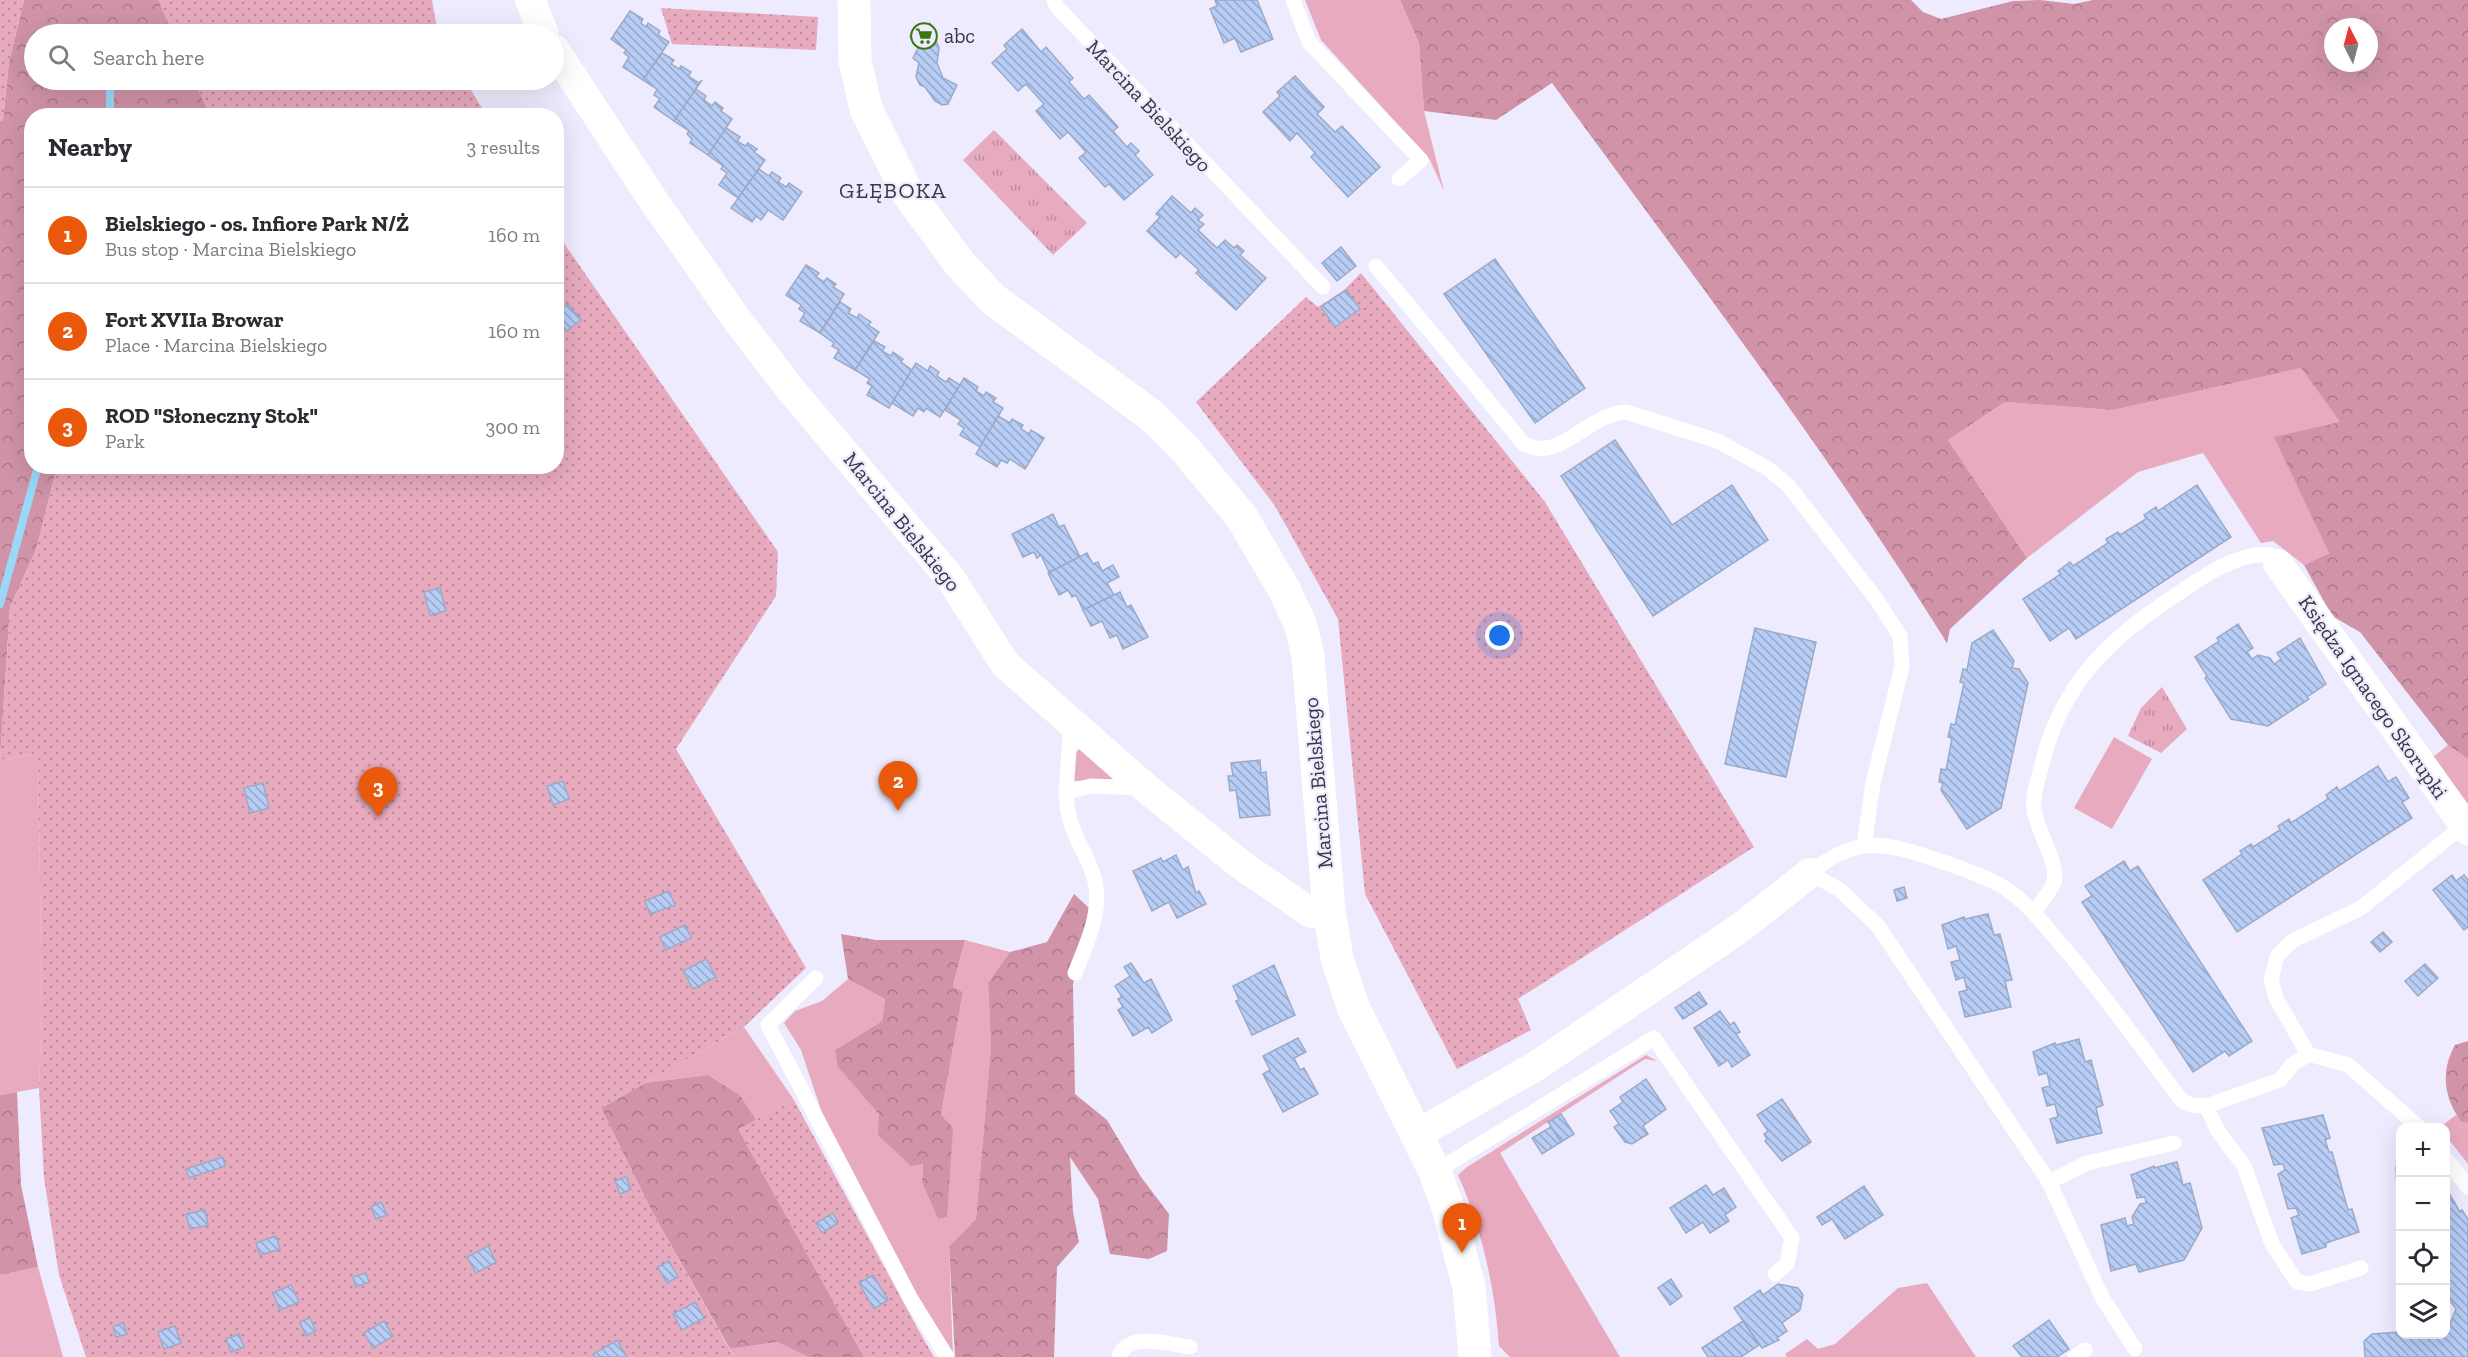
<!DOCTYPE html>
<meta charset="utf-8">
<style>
:root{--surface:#fff;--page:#f2f2f3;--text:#2b2b33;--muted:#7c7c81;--line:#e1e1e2;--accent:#ea580c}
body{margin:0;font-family:"Zilla Slab",serif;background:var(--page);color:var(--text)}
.controls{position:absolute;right:18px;bottom:18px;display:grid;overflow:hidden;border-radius:12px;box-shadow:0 6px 24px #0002}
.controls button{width:54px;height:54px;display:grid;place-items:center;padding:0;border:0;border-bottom:2px solid var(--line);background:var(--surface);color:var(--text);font:30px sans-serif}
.compass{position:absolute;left:2324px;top:18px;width:54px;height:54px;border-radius:50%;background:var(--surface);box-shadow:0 6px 24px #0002;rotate:354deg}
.you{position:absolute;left:1500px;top:636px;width:21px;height:21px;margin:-15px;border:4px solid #fff;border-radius:50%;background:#1a73e8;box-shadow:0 0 0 9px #1a73e833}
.badge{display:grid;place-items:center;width:39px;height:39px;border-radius:50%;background:var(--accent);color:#fff;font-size:20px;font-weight:700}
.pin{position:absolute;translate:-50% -50px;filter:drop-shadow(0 2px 3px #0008)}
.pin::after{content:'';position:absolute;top:32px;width:21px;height:18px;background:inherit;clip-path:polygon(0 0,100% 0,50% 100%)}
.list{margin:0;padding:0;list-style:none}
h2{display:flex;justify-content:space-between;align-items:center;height:78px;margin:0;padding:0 24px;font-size:26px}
h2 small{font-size:20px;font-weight:400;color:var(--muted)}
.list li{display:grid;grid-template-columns:39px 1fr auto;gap:18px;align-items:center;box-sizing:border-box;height:96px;padding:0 24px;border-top:2px solid var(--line)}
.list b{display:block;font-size:22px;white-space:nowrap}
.list p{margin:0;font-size:20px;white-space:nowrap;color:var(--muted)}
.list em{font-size:20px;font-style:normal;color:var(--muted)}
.icon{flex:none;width:33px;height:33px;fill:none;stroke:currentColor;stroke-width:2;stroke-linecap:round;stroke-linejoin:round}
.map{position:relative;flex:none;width:2468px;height:1357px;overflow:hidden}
.search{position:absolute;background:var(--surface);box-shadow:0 6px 24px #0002;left:24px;top:24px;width:540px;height:66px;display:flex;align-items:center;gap:15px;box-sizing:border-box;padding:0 21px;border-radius:33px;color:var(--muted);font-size:22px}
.panel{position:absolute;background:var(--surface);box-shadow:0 6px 24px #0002;left:24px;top:108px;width:540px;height:366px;border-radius:24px}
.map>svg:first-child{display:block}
.grass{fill:#e8aabe}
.forest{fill:url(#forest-crowns);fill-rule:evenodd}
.park{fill:url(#park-tufts)}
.garden{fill:url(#garden-dots)}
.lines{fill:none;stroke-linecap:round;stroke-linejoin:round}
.stream{stroke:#9ad8f8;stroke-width:8}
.building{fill:url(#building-back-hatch);stroke:#9babc7;stroke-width:1.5}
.service{stroke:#fff;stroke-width:15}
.minor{stroke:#fff;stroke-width:30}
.tertiary{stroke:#fff;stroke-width:33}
.labels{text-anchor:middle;stroke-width:4.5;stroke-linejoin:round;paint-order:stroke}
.poi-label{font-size:21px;fill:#393743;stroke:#eeebfe;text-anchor:start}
.street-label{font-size:21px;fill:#393743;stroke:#eeebfe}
.neighbourhood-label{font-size:22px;letter-spacing:1.5px;fill:#393743;stroke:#eeebfe}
</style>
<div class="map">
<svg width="2468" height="1357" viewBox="0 0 2468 1357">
<defs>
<pattern id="forest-crowns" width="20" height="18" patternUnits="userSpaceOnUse" patternTransform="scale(1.5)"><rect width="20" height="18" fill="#d093a7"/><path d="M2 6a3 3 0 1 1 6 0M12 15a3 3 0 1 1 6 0" fill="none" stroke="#aa798a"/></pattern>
<pattern id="park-tufts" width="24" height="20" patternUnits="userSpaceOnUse" patternTransform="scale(1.5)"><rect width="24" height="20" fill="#e8aabe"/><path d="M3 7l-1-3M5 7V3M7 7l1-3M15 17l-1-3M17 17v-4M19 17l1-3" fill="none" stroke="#bd8b9c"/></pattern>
<pattern id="garden-dots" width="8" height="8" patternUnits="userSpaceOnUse" patternTransform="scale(1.5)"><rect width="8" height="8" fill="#e8aabe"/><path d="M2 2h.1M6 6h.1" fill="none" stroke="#bd8b9c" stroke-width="1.8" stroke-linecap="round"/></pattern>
<pattern id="building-back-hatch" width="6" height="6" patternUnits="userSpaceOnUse" patternTransform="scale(1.5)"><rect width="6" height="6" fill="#b7cdf6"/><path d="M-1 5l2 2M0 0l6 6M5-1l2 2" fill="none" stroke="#96a7c9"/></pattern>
</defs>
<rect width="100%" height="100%" fill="#eeebfe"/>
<g class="grass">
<path d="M1305,0H1400L1419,43L1424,111L1444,191L1430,160L1321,40Z"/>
<path d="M2301,368L2341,423L2275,437L2329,553L2304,565L2273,541L2261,543L2203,453L2138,472L2027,558L1948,440L2005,402L2113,410Z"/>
<path d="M2114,737L2152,759L2112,829L2074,808Z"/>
<path d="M2448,745L2468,759V809L2433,757Z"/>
<path d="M1082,747L1122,779L1072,781L1074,754Z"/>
<path d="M38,753L42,1011L39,1088L0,1095V760Z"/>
<path d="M965,940L1010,952L988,983L991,1047L976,1219L949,1246L953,1357L910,1283L825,1122L801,1050L784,1023L795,1011L822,1001L848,979L885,999L882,1021L835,1050L837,1066L923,1163L922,1183L938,1219L947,1217L941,1115L963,992L953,988Z"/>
<path d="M744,1027L794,1100L756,1120L740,1095L708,1075L645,1083Z"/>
<path d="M1646,1055L1657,1061L1645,1059L1500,1153L1620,1357H1510L1499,1346C1495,1288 1482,1229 1458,1175L1467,1167Z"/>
<path d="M2456,1115L2461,1122L2468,1123V1164L2446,1136V1128H2439Z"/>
<path d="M38,1267L63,1357H0V1275Z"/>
<path d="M1927,1283L1976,1357H1787L1785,1354L1807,1339L1818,1349L1835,1344L1898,1288Z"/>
<path d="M777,1342L808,1357H734L730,1349Z"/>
</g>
<g class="forest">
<path d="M24,0H158L174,34H34V80H194L210,115L32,116V466L57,467L36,550L10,607L0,760V121L3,120L9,62Z"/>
<path d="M1400,0H1911L1923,12L1941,19L2013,1L2040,0L2074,4L2093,0H2468V759L2448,745L2360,632L2332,616L2304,565L2329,553L2274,437L2340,422L2301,368L2113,410L2005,402L1948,440L2027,558L1950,629L1947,643C1826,449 1687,268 1552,83L1496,120L1424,111L1419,43ZM2333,27H2369V63H2333Z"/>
<path d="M1074,894L1089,908L1073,985L1075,1094L1107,1120L1141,1177L1169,1214L1167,1251L1149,1259L1110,1254L1098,1199L1070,1157L1073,1212L1079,1242L1057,1267L1054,1357H955L949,1246L976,1219L991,1047L988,983L1010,952L1047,942Z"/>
<path d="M841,934L876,940H965L953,987L963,992L941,1115L953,1128L947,1217L938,1219L922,1183L923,1164L911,1166L878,1135L879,1114L837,1066L835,1050L882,1021L885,999L848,979Z"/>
<path d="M2468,1041V1123L2461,1122C2444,1097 2440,1072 2455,1045Z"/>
<path d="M708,1075L740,1095L756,1120L739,1130L864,1357H808L777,1342L730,1349L651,1210L601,1108L645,1083Z"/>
<path d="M17,1092L21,1185L38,1267L0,1275V1095Z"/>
</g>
<g class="park">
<path d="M994,130L1087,223L1053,255L963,160Z"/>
<path d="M2162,687L2187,729L2161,753L2128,736L2141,708Z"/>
</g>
<g class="garden">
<path d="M0,0H24L9,62L3,120L0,121Z"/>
<path d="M158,0H432L438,34H174Z"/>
<path d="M661,8L818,17L816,50L672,44Z"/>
<path d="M194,80H465L486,115H210Z"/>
<path d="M557,233L778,552L776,596L676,749L806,968L744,1027L601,1108L651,1210L734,1357H86L59,1275L44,1178L39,1088L42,1011L38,753L0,760L10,607L36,550L57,467L556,466Z"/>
<path d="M1361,273L1545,502L1754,847L1518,999L1531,1030L1457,1069L1365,894L1338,619L1275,506L1196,402L1306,297L1318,307L1344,290Z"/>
<path d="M794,1100L919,1331L934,1357H864L738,1129Z"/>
</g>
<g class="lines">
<g class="stream">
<path d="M110,80V116"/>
<path d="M0,604L38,466"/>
</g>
</g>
<g class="building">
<path d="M1215,0H1257L1273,39L1241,52L1235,38L1224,43L1210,9L1217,6Z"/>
<path d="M630,11L643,19L641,23L646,27L648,23L660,31L658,35L669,42L643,80L623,67L629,57L624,53L626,50L611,39Z"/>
<path d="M930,23L939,48L937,63L943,78L957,85L948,104L942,105L935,101L925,87L920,85L916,77L919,63L913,58L919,46L910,37L912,31Z"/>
<path d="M1022,29L1041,52L1046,47L1073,78L1069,82L1084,99L1089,95L1118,127L1113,131L1127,147L1131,143L1139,151L1135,155L1153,175L1124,200L1109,184L1105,187L1079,158L1086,152L1068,132L1060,139L1036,111L1044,104L1026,84L1018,91L992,63L1007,49L1004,45Z"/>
<path d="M662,53L674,60L671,64L679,69L681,66L691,72L688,76L699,83L702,80L674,121L654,107L660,99L654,95L657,89L643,80Z"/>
<path d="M1295,76L1324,107L1317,114L1335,132L1342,126L1380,167L1348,197L1311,157L1315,153L1297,133L1290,141L1263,112L1280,96L1277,92Z"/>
<path d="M696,89L706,96L704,100L712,106L715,102L723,108L721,111L732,119L708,155L690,143L692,139L687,134L689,131L674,121Z"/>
<path d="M726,128L740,137L737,141L745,146L748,143L757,149L754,152L765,160L738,198L719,185L727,173L721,169L723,166L708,155Z"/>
<path d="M759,169L769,176L772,172L781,178L778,182L786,187L789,183L802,192L783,220L768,210L761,220L756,216L752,222L731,208Z"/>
<path d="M1172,196L1191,213L1195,208L1203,215L1198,220L1204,224L1198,230L1217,248L1225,240L1234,248L1237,245L1244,251L1240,255L1266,278L1236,310L1196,273L1199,270L1180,253L1176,258L1147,231L1160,217L1156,214Z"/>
<path d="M1341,247L1356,266L1337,281L1322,263Z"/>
<path d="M1495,259L1585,388L1535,423L1444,294Z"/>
<path d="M806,265L819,273L816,277L824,282L827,278L836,284L833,287L844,294L820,333L800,321L805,313L799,309L801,305L786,295Z"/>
<path d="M1346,290L1360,309L1335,327L1321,307Z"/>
<path d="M840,302L851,309L848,313L857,318L859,314L871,322L868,325L879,332L855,370L834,358L839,350L832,346L834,343L820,333Z"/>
<path d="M568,304L581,320L567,331L556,319V314Z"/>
<path d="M874,341L885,347L882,351L891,356L893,352L903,359L901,362L912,370L889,408L867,395L872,386L867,383L870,379L855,370Z"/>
<path d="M916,363L928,371L930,366L939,372L937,376L946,382L949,378L960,385L940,417L926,408L924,412L918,408L913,416L892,403Z"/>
<path d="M964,378L978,387L976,391L984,396L986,392L996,398L993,402L1003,408L980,447L960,435L964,428L958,424L961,420L945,410Z"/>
<path d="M998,416L1010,423L1012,419L1023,425L1021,429L1029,434L1031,430L1044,438L1025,469L1010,459L1007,463L1001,460L997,467L976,454Z"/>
<path d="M1615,440L1672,525L1732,485L1768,540L1653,616L1561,476Z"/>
<path d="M2197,485L2231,537L2076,639L2069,628L2050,641L2023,599L2061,574L2058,571L2070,562L2073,566L2108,543L2106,539L2118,532L2120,535L2146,519L2144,515L2156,507L2158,511Z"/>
<path d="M1053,514L1059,527L1064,525L1080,557L1049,572L1041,555L1037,558L1034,552L1023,557L1012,534Z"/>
<path d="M1087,553L1093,564L1098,562L1102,571L1113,565L1119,577L1107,583L1114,595L1083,610L1076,595L1072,597L1068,590L1059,595L1048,573Z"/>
<path d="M440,588L446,611L430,615L424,592Z"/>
<path d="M1120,592L1127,607L1131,605L1148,637L1123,649L1117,635L1110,638L1102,621L1091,626L1083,610Z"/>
<path d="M2238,624L2253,648L2247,652L2252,659L2258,655L2270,658L2274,664L2281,659L2277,653L2300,638L2326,684L2307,697L2309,699L2268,726L2231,719L2205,678L2207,676L2195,657L2219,641L2217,638Z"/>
<path d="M1755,628L1816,642L1786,777L1725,764Z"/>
<path d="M1993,630L2014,661L2012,668L2019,669L2028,683L2001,808L1967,829L1941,790L1943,783L1939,782L1941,769L1946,770L1952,738L1948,737L1951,724L1955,725L1964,683L1960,682L1963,669L1967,670L1972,643Z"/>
<path d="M1260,760L1261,773L1266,772L1270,815L1240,818L1236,790L1230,791L1228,776H1233L1231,763Z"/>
<path d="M2378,766L2388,782L2396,777L2409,798L2402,802L2412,818L2237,932L2203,880L2242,854L2240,851L2251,844L2253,847L2280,830L2278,826L2289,819L2291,823L2328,799L2326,795L2337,787L2339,791Z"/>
<path d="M563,781L569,799L553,805L547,786Z"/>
<path d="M263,783L269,808L250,813L244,788Z"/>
<path d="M1176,855L1183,870L1188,867L1196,893L1199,891L1206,904L1177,918L1169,902L1152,911L1133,871L1161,858L1163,862Z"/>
<path d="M2124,861L2130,871L2138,866L2252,1041L2229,1056L2225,1051L2193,1072L2082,902L2092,896L2085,886Z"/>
<path d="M2452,875L2456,881L2464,875L2468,880V927L2464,930L2433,890Z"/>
<path d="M1904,887L1907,898L1897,901L1894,890Z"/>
<path d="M669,891L675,905L650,914L645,901Z"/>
<path d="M1988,914L1994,935L2000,934L2012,980L2005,981L2011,1007L1965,1017L1959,992L1967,990L1964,977L1956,980L1951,962L1960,960L1956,946L1948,949L1942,925L1964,917L1965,919Z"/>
<path d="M685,925L691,938L666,950L660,937Z"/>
<path d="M2383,932L2392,942L2380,952L2371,942Z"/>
<path d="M706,959L716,977L693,989L683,971Z"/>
<path d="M1131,963L1144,983L1151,979L1172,1020L1152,1033L1148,1027L1133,1036L1118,1010L1123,1007L1118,999L1122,997L1115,986L1130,976L1124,967Z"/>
<path d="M2425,964L2438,978L2418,996L2405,981Z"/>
<path d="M1274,965L1295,1015L1252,1035L1236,1001L1239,1000L1233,986Z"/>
<path d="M1699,992L1707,1004L1683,1019L1675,1008Z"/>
<path d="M1720,1011L1730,1025L1734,1022L1740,1032L1736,1034L1750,1055L1732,1067L1728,1060L1719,1066L1694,1028Z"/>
<path d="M1298,1038L1306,1052L1294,1058L1300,1070L1304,1068L1318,1094L1283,1112L1263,1074L1270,1070L1263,1056Z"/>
<path d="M2079,1039L2085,1062L2091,1060L2103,1105L2096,1108L2102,1133L2057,1143L2050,1119L2058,1117L2055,1104L2047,1106L2042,1088L2050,1086L2047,1073L2039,1075L2033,1052L2055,1043L2056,1045Z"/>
<path d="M1646,1079L1666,1109L1643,1126L1648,1134L1632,1144L1625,1142L1614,1127L1619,1124L1610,1111L1623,1102L1620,1097Z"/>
<path d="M1782,1099L1811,1142L1782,1161L1765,1141L1767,1139L1764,1134L1768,1131L1757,1115Z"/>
<path d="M1561,1114L1574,1134L1561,1142L1548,1122Z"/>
<path d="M2323,1115L2330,1138L2325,1140L2329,1152H2332L2348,1210L2352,1209L2359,1232L2326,1243V1247L2302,1254L2291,1218L2299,1215L2296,1208L2288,1209L2278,1174L2285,1170L2283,1164L2274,1165L2262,1128Z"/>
<path d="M1551,1127L1561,1142L1542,1154L1532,1138Z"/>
<path d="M223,1157L225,1166L189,1178L186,1169Z"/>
<path d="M2177,1162L2183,1185L2190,1183L2202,1228L2184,1260L2139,1272L2136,1264L2111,1271L2101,1225L2125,1218L2127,1226L2134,1224L2132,1217L2140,1204L2146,1203L2145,1197L2137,1198L2131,1175L2154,1166V1168Z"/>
<path d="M2400,1164V1244L2396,1167Z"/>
<path d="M626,1177L631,1189L620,1194L615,1181Z"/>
<path d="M1706,1185L1713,1195L1724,1188L1736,1207L1725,1215L1729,1221L1710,1233L1703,1222L1686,1233L1670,1208Z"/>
<path d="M1864,1186L1883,1215L1845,1239L1832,1219L1822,1225L1817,1217Z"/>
<path d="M2446,1188L2460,1212L2462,1210L2468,1219V1357H2365L2364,1341L2372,1334L2400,1332V1334H2446L2456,1309L2446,1295Z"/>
<path d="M381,1202L387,1215L376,1219L371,1207Z"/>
<path d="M205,1210L208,1225L190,1229L186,1214Z"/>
<path d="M833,1213L838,1223L822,1233L816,1223Z"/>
<path d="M276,1236L280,1249L260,1255L256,1243Z"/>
<path d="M488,1246L496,1262L476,1273L467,1257Z"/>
<path d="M669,1261L678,1277L667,1283L658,1267Z"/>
<path d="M366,1273L369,1282L356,1287L353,1277Z"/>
<path d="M873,1275L888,1300L874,1309L859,1283Z"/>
<path d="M1671,1279L1682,1296L1670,1305L1658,1288Z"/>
<path d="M1778,1284L1798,1288L1803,1295L1800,1310L1782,1323L1787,1331L1777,1338L1779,1340L1762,1348L1734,1308L1760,1290L1763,1295Z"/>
<path d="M291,1285L299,1302L280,1310L273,1293Z"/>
<path d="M695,1302L704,1318L682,1330L673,1314Z"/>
<path d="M310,1318L316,1331L306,1336L300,1322Z"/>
<path d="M2049,1320L2069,1349L2057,1357H2022L2013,1346Z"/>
<path d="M384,1321L393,1336L373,1348L364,1333Z"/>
<path d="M1743,1321L1759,1345L1741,1357H1708L1702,1348Z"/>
<path d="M123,1323L127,1334L116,1337L113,1327Z"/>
<path d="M175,1326L181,1343L164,1349L158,1332Z"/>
<path d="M239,1334L244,1347L231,1352L226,1339Z"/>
<path d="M617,1340L627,1357H595L593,1354Z"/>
</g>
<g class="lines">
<g class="service">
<path d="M1054,0L1057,7L1323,287"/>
<path d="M1293,0L1309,42L1421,160L1399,179"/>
<path d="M1376,266L1523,443C1559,465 1586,414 1626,412L1718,441L1767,468L1788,485L1877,600L1900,636L1902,666L1873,783L1864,846"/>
<path d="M1066,792L1071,723"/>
<path d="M2034,913C2040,903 2050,892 2054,882C2060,865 2035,828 2034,808C2032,795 2039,777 2042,764C2061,686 2107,640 2173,597C2199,579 2238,551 2271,555L2278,564"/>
<path d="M1075,973C1087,942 1105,908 1093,874C1081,841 1067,830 1066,792L1091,786L1141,788"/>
<path d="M816,978L768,1025L911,1299L947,1357"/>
<path d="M2308,1054L2276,998L2271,980L2277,956L2292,941L2361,908L2464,825"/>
<path d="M2206,1106L2218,1131L2244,1166L2272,1244L2297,1282L2310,1284L2361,1268"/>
<path d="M2174,1143L2087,1163L2049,1182L1878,926L1840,890L1810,873C1852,839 1879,840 1928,857C1952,865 1978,873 2000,885C2026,900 2045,926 2065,949C2106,997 2143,1049 2181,1100L2191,1105L2206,1106L2280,1080L2292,1065L2308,1054L2348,1065L2420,1128"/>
<path d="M2446,1159L2468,1187"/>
<path d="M1435,1172L1654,1038L1792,1238L1787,1264L1775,1274"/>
<path d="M2049,1182L2102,1297L2135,1349"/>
<path d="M1119,1357C1128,1331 1169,1344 1190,1347"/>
<path d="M2075,1357L2085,1350"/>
</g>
<g class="minor">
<path d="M530,0L544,34"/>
<path d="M554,49L651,197L738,321L791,390L951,579L1005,664L1147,789L1240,864L1311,913L1329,910"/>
<path d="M2278,564L2468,830"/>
<path d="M1416,1135L1536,1066L1740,928L1810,873"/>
</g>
<path class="tertiary" d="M854,0L855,61L866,109L907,192L960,264L993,299L1152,416L1185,449L1241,516L1258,545L1285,591L1301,626L1308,656L1329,910L1337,958L1353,1007L1435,1172L1449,1211L1469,1287L1475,1357"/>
</g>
<defs>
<g id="supermarket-ring" transform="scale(1.35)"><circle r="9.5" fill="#eeebfe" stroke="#3a760c" stroke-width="1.5"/><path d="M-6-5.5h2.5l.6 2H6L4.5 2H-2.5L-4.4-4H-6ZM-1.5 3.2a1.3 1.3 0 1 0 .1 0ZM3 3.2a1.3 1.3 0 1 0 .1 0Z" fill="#3a760c"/></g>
</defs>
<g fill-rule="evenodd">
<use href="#supermarket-ring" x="924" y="36"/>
</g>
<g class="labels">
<g class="poi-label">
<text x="944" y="43">abc</text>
</g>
<g class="street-label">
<text transform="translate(1149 106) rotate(47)" y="7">Marcina Bielskiego</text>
<text transform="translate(902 522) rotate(51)" y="7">Marcina Bielskiego</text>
<text transform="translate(2373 697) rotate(55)" y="7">Księdza Ignacego Skorupki</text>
<text transform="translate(1318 783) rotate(-95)" y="7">Marcina Bielskiego</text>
</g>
<g class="neighbourhood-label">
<text x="893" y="198">GŁĘBOKA</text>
</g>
</g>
</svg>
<div class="controls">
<button>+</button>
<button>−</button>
<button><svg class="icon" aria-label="locate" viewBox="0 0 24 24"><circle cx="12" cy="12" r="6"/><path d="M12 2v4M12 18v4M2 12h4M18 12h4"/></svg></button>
<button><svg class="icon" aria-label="layers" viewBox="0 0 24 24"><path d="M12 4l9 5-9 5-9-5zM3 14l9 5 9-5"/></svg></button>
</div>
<svg class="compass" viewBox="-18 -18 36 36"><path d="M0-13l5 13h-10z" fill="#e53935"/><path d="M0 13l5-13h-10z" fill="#7c7c81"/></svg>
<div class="you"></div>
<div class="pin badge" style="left:1462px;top:1253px">1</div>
<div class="pin badge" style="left:898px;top:811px">2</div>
<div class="pin badge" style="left:378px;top:817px">3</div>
<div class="search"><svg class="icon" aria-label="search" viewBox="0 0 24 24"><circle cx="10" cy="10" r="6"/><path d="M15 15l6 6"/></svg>Search here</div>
<section class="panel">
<h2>Nearby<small>3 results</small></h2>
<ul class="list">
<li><span class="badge">1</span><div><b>Bielskiego - os. Infiore Park N/Ż</b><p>Bus stop · Marcina Bielskiego</p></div><em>160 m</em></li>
<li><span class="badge">2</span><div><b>Fort XVIIa Browar</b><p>Place · Marcina Bielskiego</p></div><em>160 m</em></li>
<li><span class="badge">3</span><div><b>ROD &quot;Słoneczny Stok&quot;</b><p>Park</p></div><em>300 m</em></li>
</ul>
</section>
</div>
